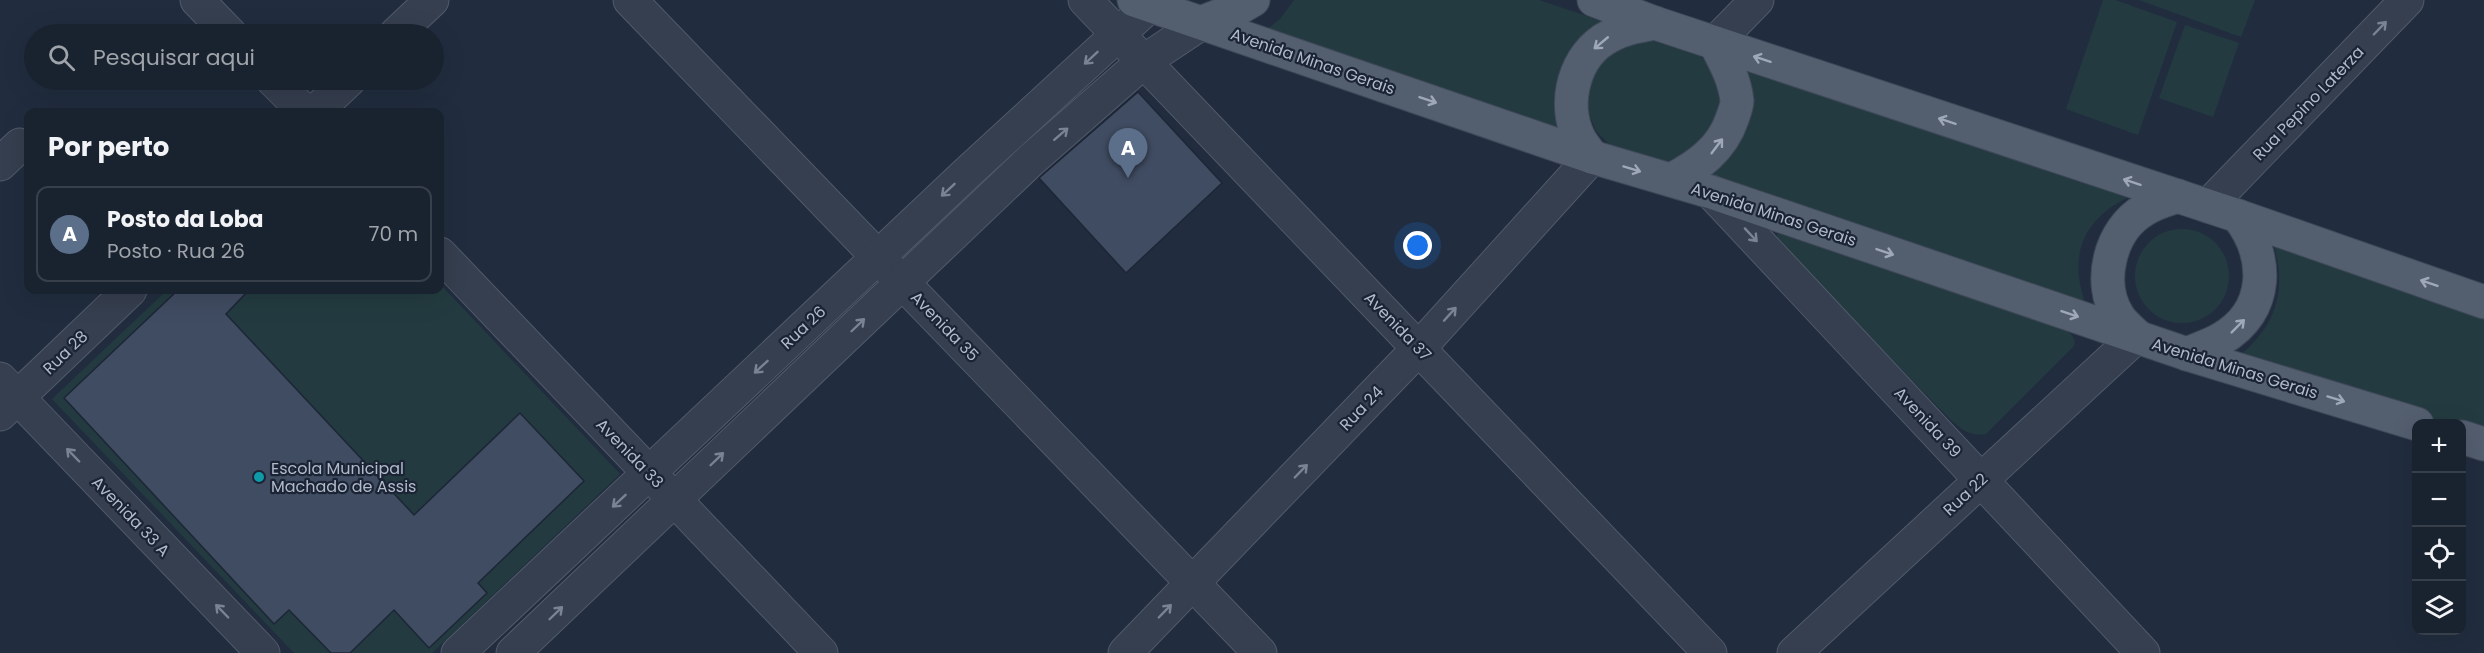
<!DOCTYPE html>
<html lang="pt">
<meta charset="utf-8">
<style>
:root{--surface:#19222f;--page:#222a37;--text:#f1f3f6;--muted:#9fa4aa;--line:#373f4b;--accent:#ea580c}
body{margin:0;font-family:Poppins,sans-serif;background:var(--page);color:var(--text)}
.controls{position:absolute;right:18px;bottom:18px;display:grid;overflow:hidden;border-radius:12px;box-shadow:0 6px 24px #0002}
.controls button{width:54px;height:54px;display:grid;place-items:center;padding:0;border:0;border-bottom:2px solid var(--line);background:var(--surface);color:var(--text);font:30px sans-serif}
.you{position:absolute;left:1418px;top:246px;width:21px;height:21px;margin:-15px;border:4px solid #fff;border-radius:50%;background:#1a73e8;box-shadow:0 0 0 9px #1a73e833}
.badge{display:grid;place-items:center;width:39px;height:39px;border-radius:50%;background:var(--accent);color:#fff;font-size:20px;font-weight:700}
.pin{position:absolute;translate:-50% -50px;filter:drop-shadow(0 2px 3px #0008)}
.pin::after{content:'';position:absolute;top:32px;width:21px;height:18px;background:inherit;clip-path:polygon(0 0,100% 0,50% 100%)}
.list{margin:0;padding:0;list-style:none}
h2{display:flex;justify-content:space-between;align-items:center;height:78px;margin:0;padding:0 24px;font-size:26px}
h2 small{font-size:20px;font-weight:400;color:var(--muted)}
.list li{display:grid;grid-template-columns:39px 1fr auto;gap:18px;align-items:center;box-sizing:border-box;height:96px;margin:0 12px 12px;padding:0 12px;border:2px solid var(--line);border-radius:12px}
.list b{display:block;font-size:22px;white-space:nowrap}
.list p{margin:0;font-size:20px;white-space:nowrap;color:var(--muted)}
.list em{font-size:20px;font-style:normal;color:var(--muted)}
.icon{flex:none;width:33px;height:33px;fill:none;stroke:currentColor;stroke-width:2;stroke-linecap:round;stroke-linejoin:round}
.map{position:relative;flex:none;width:2484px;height:653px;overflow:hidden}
.search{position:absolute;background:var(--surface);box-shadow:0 6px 24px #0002;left:24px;top:24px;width:420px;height:66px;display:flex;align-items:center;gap:15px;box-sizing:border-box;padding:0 21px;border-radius:33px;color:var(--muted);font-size:22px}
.panel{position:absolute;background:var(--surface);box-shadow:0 6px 24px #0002;left:24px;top:108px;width:420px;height:186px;border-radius:12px}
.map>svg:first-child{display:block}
.green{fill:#233b40}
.building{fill:#404c62;stroke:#1d2636;stroke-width:1.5}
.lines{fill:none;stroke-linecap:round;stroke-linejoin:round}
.minor-casing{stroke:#515a6a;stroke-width:35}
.major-casing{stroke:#3f4858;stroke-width:35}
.minor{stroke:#363f4f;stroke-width:33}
.major{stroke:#535e6f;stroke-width:33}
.oneway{stroke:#7a8393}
.oneway2{stroke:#9ea8b8}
.culture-dot{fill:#0f9aa8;stroke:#1b2434;stroke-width:2}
.labels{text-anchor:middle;stroke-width:4.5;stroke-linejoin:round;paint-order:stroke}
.street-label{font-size:16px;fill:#b1baca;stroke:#1b2434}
.poi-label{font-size:16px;fill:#b1baca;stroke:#1b2434;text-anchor:start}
</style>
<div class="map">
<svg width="2484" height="653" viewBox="0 0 2484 653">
<rect width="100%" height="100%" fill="#212d3f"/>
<g class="green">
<path d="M1294,0H1539L1613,25L1569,133L1265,31L1280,19Z"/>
<path d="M2103,0H2115L2177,22L2138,135L2066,109Z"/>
<path d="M2139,0H2255L2241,37Z"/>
<path d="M2185,25L2239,43L2213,117L2159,98Z"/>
<path d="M1644,36L1699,54L1715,73L1723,96V121L1683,160L1660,162L1612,147L1596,131L1587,109V85L1591,70L1621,43Z"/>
<path d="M1741,67L2129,197C2082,219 2068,257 2086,305L1705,179L1719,168L1731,154Z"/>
<circle cx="2182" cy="276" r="47"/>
<path d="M1777,234H1783L2053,323L2071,334L2075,341L2074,346L1986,434C1965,438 1954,422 1939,408L1778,242Z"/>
<path d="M2274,245L2484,315V438L2462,424L2439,423L2238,357C2276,326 2287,292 2274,245Z"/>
<path d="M440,284L620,474L432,653H294L52,399L167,290H440Z"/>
</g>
<g class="building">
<path d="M1138,92L1222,183L1126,273L1039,178Z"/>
<path d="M178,290H249L226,314L414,515L520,413L584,481L478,583L487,593L429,648L394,610L350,653H331L289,610L274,624L64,398Z"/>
</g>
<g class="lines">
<g class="minor-casing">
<g id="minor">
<path d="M197,0L230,34"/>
<path d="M630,0L1260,653"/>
<path d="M1085,0L1710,653"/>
<path d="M396,34L432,0"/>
<path d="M1715,43L1757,0"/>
<path d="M273,80L305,112"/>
<path d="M315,112L349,80"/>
<path d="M0,164L20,145"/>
<path d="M1711,192L2143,653"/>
<path d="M2208,206L2407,0"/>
<path d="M440,254L821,653"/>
<path d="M0,379L263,653"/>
<path d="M0,414L130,290"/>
<path d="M458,653L967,173L1151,4"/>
<path d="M513,653L1031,160L1143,62L1203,22"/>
<path d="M1125,653L1419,348L1592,157"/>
<path d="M1794,653L2137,336"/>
</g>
</g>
<g class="major-casing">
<g id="major">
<path d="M1134,0L1592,157L1711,192L2187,354L2417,424"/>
<path d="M1594,0L1655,23L2238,216L2484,302"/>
<path d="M1203,22L1241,7L1253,0"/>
<path d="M1592,157C1588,151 1582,144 1579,138C1562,103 1574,54 1610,36C1624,28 1639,26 1655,23"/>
<path d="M1671,180C1698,166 1722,149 1732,119C1734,113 1737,106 1737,101C1735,80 1725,62 1715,43"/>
<path d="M2137,336C2131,330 2122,323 2118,316C2097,282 2110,230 2144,210C2154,203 2166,200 2178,196"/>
<path d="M2187,354C2198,349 2211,345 2221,339C2270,311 2269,256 2238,216"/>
<path d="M2462,437L2484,444"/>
</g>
</g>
<use href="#minor" class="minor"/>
<use href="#major" class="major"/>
</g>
<defs><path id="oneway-shaft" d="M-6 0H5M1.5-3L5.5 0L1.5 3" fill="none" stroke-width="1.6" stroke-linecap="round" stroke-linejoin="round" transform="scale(1.5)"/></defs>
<g class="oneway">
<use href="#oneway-shaft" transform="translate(2380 28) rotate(-46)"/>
<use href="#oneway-shaft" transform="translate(1091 58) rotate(137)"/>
<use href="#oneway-shaft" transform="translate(1061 134) rotate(-41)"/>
<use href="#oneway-shaft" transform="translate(948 190) rotate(137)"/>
<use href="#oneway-shaft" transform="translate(1751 235) rotate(47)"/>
<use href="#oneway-shaft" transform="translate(1450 314) rotate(-48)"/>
<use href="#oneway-shaft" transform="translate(858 325) rotate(-44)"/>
<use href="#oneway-shaft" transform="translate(761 367) rotate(137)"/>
<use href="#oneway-shaft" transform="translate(73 455) rotate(-134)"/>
<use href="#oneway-shaft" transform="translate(717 459) rotate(-44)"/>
<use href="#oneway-shaft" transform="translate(1301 471) rotate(-46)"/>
<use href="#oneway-shaft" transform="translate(619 501) rotate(137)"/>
<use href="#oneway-shaft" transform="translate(222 611) rotate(-134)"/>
<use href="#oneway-shaft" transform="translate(1165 611) rotate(-46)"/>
<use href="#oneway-shaft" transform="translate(556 613) rotate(-44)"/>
</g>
<g class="oneway2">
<use href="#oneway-shaft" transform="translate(1601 43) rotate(140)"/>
<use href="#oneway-shaft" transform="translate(1762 59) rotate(-162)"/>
<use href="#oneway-shaft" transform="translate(1428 100) rotate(19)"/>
<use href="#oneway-shaft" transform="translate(1947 121) rotate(-162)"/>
<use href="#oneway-shaft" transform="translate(1717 146) rotate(-53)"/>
<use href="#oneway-shaft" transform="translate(1632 169) rotate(17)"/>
<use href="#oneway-shaft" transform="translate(2132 182) rotate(-162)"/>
<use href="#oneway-shaft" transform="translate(1885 252) rotate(19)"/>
<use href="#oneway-shaft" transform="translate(2429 283) rotate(-161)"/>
<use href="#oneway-shaft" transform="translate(2070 314) rotate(19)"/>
<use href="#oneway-shaft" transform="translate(2238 326) rotate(-45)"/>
<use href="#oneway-shaft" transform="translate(2336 399) rotate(17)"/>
</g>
<circle class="culture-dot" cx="259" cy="477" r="6"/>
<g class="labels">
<g class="street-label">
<text transform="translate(1313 61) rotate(19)" y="6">Avenida Minas Gerais</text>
<text transform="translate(2308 103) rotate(-46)" y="6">Rua Pepino Laterza</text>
<text transform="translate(1774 214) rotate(18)" y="6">Avenida Minas Gerais</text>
<text transform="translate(945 326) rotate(46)" y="6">Avenida 35</text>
<text transform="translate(1398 326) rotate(46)" y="6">Avenida 37</text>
<text transform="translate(803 327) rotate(-43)" y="6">Rua 26</text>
<text transform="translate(65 352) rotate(-44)" y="6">Rua 28</text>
<text transform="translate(2235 368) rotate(17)" y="6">Avenida Minas Gerais</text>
<text transform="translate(1361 408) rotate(-46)" y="6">Rua 24</text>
<text transform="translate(1928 422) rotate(47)" y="6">Avenida 39</text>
<text transform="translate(630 453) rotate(46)" y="6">Avenida 33</text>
<text transform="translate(1965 494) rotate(-43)" y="6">Rua 22</text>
<text transform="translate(131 516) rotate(46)" y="6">Avenida 33 A</text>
</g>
<g class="poi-label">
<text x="271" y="474">Escola Municipal<tspan x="271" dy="18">Machado de Assis</tspan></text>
</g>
</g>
</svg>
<div class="controls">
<button>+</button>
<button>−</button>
<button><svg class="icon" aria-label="locate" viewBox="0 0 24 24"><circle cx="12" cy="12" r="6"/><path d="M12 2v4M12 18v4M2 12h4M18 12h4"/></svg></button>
<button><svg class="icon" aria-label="layers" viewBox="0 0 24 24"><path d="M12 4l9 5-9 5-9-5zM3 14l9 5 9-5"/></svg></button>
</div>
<div class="you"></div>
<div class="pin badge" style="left:1128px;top:178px;background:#5c6f8a">A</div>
<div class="search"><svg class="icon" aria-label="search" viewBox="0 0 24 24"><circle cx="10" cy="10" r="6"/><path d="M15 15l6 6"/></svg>Pesquisar aqui</div>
<section class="panel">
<h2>Por perto<small></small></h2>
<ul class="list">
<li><span class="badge" style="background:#5c6f8a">A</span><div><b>Posto da Loba</b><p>Posto · Rua 26</p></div><em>70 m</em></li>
</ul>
</section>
</div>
